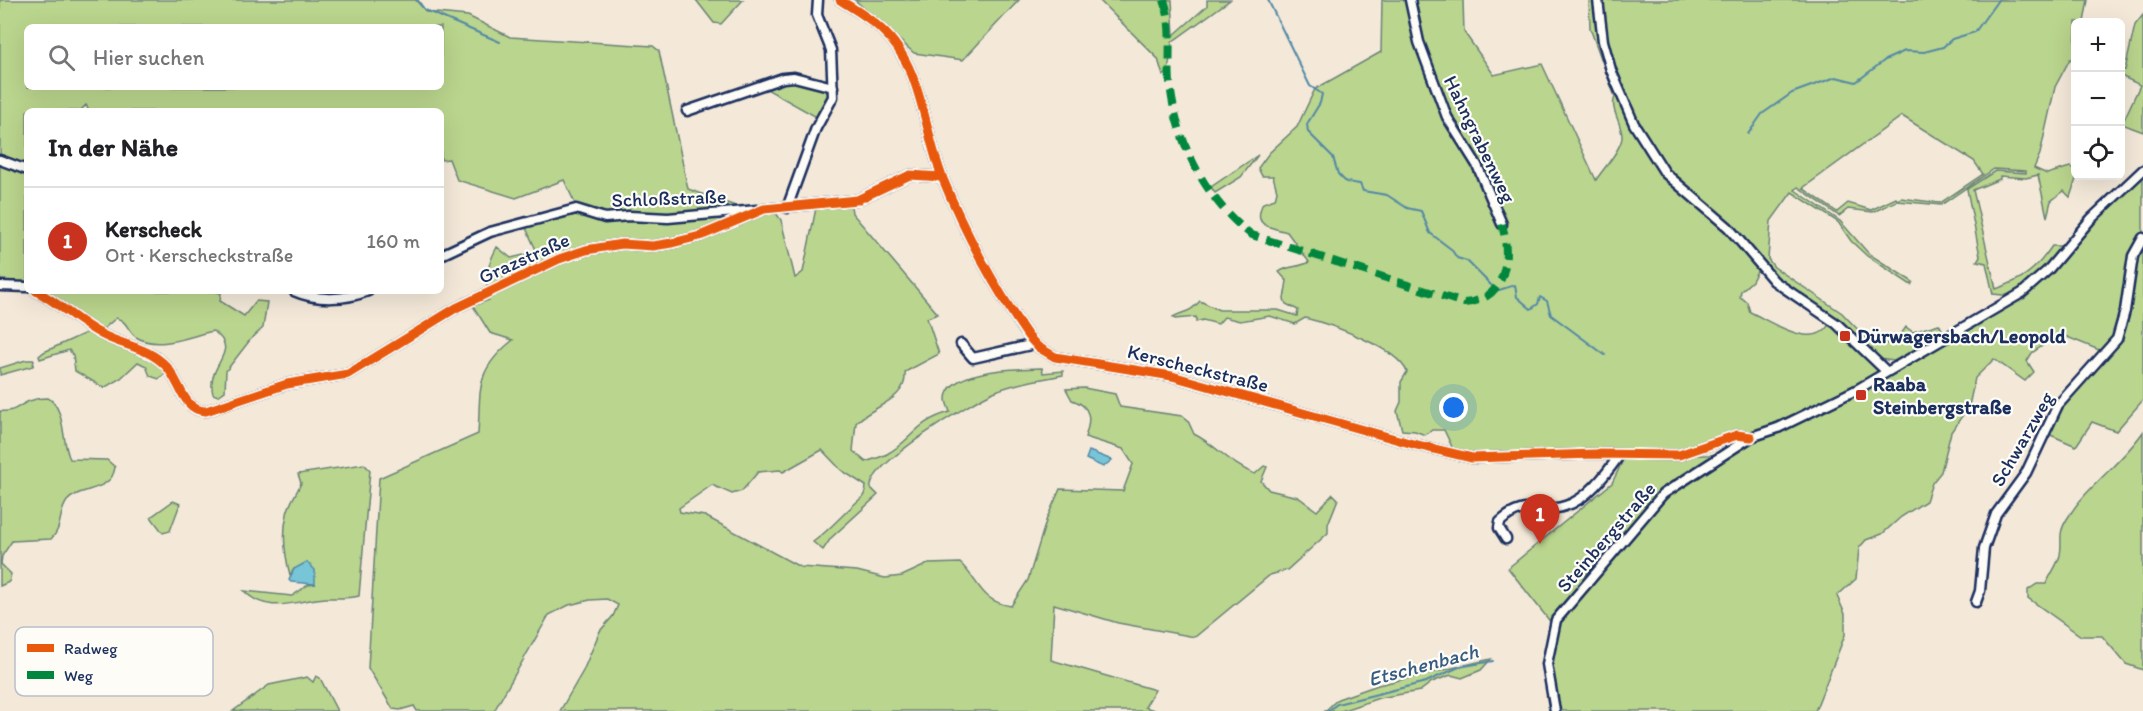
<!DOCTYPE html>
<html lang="de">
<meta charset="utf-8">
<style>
:root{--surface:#fff;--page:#f2f2f2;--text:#202124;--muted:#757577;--line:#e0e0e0;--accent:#c8321e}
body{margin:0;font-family:Itim,sans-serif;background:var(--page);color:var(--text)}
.controls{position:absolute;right:18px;top:18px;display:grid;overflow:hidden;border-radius:9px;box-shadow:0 6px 24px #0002}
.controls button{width:54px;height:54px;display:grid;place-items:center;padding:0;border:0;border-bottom:2px solid var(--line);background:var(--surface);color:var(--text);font:30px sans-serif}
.you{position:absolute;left:1454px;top:408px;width:21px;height:21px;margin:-15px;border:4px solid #fff;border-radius:50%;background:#1a73e8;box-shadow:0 0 0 9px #1a73e833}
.badge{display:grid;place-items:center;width:39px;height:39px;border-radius:50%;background:var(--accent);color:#fff;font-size:20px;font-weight:700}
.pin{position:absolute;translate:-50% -50px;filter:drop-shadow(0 2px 3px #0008)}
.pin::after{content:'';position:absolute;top:32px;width:21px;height:18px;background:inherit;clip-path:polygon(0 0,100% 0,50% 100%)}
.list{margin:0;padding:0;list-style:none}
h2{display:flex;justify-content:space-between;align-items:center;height:78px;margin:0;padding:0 24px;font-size:26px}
h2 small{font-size:20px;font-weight:400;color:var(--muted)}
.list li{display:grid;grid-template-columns:39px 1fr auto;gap:18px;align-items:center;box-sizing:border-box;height:108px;padding:0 24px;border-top:2px solid var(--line)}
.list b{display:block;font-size:22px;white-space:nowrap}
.list p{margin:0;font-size:20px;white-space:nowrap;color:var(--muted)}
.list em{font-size:20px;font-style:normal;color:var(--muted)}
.icon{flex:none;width:33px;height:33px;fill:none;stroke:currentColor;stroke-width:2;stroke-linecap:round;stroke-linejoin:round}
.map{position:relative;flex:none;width:2143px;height:711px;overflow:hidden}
.search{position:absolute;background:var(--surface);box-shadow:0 6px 24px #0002;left:24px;top:24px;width:420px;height:66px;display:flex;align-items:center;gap:15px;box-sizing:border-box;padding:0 21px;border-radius:9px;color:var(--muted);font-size:22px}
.panel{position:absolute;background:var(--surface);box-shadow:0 6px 24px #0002;left:24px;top:108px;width:420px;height:186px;border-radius:9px}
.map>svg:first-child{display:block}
.green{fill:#bad58d;stroke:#6a8276;stroke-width:1.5;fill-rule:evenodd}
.water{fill:#78c5d7;stroke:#5389a7;stroke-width:1.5}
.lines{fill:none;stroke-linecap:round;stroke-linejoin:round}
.stream{stroke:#5389a7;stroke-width:2}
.minor-casing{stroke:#1b2f5e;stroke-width:13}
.minor{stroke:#fdfcf7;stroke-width:8}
.quiet{stroke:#00873e;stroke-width:8;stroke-dasharray:15 8;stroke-linecap:butt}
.cycleway-casing{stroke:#fdfcf7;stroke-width:13}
.cycleway{stroke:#e8590c;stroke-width:9}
.poi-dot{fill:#c8321e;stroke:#fdfcf7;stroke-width:2}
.labels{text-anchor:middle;stroke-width:4.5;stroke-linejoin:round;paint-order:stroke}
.street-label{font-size:20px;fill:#1b2f5e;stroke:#fdfcf7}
.poi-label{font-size:20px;font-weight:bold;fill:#1b2f5e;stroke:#fdfcf7;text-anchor:start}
.water-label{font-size:21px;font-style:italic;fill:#375c82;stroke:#fdfcf7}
.key{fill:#fdfcf7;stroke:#b9bec9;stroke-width:1.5}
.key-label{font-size:16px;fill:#1b2f5e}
</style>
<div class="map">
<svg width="2143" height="711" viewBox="0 0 2143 711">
<rect width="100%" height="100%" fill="#f4e9d9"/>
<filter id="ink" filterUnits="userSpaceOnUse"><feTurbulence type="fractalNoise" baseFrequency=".0167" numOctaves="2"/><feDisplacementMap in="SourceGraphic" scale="12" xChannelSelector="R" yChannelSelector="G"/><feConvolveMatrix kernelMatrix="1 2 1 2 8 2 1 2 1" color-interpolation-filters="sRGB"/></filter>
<g filter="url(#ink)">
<g class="green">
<path d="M0,0H418L426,12L468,16L510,37L653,46L659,51L688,189L741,208L775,212L781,220L795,278L803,272L816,208L851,206L852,213L938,314L927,318L939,354L905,372C908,401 871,406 856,423L853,451L866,462C872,459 880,458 887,454C914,439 914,422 950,412C949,409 946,403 946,399C947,368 1020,369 1042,368L1043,373L1063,371V375C1041,380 1017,382 996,391C974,400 866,466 871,488L878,495L831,538L823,550L813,542C832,528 846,510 865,495L866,486L841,470L822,450L783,472L780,470L758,472L742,491L732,494L712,485L679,508L680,512L705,516L800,567L857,571L885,578L902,576L928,564L960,563C980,581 979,601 1011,606L1028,580L1047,518L1060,489L1123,491L1133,464L1123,449L1085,437C1091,420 1092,406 1072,400L1066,389L1084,388L1115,394L1120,407L1182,416L1188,421L1194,434C1216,445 1231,465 1255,474L1264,466L1267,467L1261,481L1269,490L1298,497L1317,511L1333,494L1338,499L1328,524V533L1287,570L1270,575L1195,637L1118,623L1054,604L1051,660L1155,690L1145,707L1157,711H560L583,671L600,631L613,616L618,605L607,599L590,600L569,605L549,615L494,711H417L414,706L400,710L393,709L368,668L379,478L478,434C481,389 474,371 513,340L490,333L473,306L489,300C484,281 488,263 497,247L511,258L537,252L525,226L579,212L564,180L516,198L457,180L449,159L441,160V111H89L86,105L80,111H27V285L0,284ZM27,27H441V87H27Z"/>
<path d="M696,0H743L721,24L714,23Z"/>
<path d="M855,0H1019L963,60L914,53Z"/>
<path d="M1099,0H1172L1174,35L1207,6V0H1230L1172,42L1168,72L1163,76L1158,59Z"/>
<path d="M1382,0H1463L1464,32L1494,75L1542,64L1596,180C1603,169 1620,151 1622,138C1623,124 1609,109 1615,97L1590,28L1589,0H1595L1605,63L1662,175L1736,239L1758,269L1752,281L1741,291L1740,297L1747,302L1750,312C1772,322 1814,352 1830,323L1886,371L1751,434L1678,452L1473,454L1454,451L1444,430H1432L1425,435L1415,431L1402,430L1397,411L1401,402V382L1407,372C1398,348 1330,324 1305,318L1295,324L1270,316L1240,321L1224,317L1218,324L1203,320L1196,322V317L1175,319L1173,317C1186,310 1188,314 1200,301L1219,310H1278L1297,316L1298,310L1286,304L1284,299L1287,281L1279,272C1289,265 1299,268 1309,262L1287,232C1272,227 1251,228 1263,203L1275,199L1277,191L1273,176H1262L1258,168L1269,153L1297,127L1315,89L1381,52Z"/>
<path d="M1601,0H2088L2084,22H2076L2075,61L2070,59L2055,87L2040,154L2034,168L2047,174L2070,167L2075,169L2077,176L2070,197L2064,191L2051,201L2047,217L2038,175L2026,178L2000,176V179L1973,190L1996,289C2022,280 2036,270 2052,246H2062L2032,281L2012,296L1993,294L1986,263L1977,261L1980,256L1967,189L1995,171L2026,173V171L1994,169L1941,205L1897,201L1873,212L1848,209L1839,216L1798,187L1795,190L1840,221L1869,254L1913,282L1911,285L1867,256L1851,241L1838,222L1792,192L1771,221L1768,259L1774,267L1842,313L1867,339L1878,346L1882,341L1887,344L1894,334L1899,337L1906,327L1913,332L1939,324L1944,333L1894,361L1879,359L1762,266L1672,177L1637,123L1607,52ZM1902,116L1974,161L1983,174L1940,203L1901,198L1897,200L1896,198L1871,210L1848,203L1837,212L1803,188Z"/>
<path d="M2143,15V132L2122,124L2140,85L2121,76L2120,69L2125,70L2135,25Z"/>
<path d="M790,79L832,88L820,119L763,87Z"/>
<path d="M1258,155L1241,177L1215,193L1211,187Z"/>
<path d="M2143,173V234L2137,242L2118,332L2104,352L2060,334L2032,353L2027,361L2034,372L2025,381L1994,359L1975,378L1969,406L1951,432L1941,472L1932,483L1926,501L1901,517L1882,534L1866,540L1859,548L1856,579L1837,596L1845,614V635L1815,711H1558L1550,664L1556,629L1508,568L1612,483L1624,458L1734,454L1778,428L1888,374L2024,296L2050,272L2093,221Z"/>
<path d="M2143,241V400L2116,431L2092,422L2076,446L2046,433L2054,414L2119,340L2133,261Z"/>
<path d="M41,291H213L221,293L220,301L244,316L256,301L267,302L263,328L250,340L226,371L225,391L218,396L213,394C205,364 243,352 213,331C189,336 159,351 136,337C127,331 128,321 116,318L102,330L93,326Z"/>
<path d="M90,331L148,356L168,371L159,379L150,376L146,366L138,362L121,378L104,388L75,371L73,355L69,350L40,359L39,356L44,352Z"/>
<path d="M26,360H34L33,366L0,375V368Z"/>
<path d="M48,398C66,408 61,441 70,459L107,460L115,467C112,493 80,486 67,501C58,513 63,528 51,539L12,541L2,556L1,564L11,574L9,582L0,586V411C17,413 19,403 33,400C37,398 43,398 48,398Z"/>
<path d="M2143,432V670L2126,664L2102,636H2081L2028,598V590L2037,584H2046C2050,575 2058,564 2060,555C2063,539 2057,535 2067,519C2087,486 2121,464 2143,432Z"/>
<path d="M364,464L370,470L359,596C347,599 337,598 325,598C297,600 269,616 244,591L292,596L308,585L315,584L294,569L290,575C285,556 282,534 287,514C289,503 297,493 301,483L298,474Z"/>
<path d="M173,501L180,504L170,531L163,533L151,517Z"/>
<path d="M1491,659L1481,670L1462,678L1451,675L1432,682L1420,691L1379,698L1341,711H1325L1338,699L1378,685Z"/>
<path d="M316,676L320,678L337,711H233L269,685L307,677L313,682Z"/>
</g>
<g class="water">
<path d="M1089,451L1112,460L1103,467L1086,459Z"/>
<path d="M307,562L315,570V584L291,582L289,580L294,569Z"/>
</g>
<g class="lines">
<g class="stream">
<path d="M416,0L425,10L500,42"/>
<path d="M1268,0L1310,86L1322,94L1320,103L1307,124L1308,132L1333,157L1338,174L1346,182L1360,184L1363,191L1387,195L1407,208L1421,211L1430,233L1451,249L1457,258L1467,261L1493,287"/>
<path d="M1748,134L1762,114L1792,93L1836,77L1856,82L1885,60L1905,51L1924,52L1943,47L1952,39L1975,32L1998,0"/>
<path d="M1499,290L1515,285L1517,297L1531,309L1538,304L1540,297L1547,301L1551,315L1605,355"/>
<path d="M1328,711L1337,704L1426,682L1459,667L1493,661"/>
</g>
<g class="minor-casing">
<g id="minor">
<path d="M840,0C854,9 869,17 881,29C923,66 923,130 943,179C964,231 996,290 1028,336L1038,347L1055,357L1172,376L1413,444L1472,458L1595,454L1679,455L1737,435L1751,437"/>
<path d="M1410,0L1419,42L1447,117L1477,165L1502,224"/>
<path d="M1598,0L1603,41L1611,70L1634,124L1665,173L1728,227L1774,281L1837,324L1886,371"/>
<path d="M687,111L783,78L794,77L833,87"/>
<path d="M0,160L27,170"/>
<path d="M787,208L816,128L833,97L831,50L817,15L818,0"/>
<path d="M441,255L490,232L576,209L605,218L629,216L668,218L757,210"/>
<path d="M0,286L27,287"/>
<path d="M36,291C59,303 78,322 101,334C123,346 148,347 166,366C180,380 183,412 206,411L287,384L348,374L456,308L559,259L586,250L622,244L653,246L672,243L700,236L764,209L857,200L910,175L942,177"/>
<path d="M294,291C316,301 346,300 368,291"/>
<path d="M961,344L973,358L1035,344"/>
<path d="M1506,539L1499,528L1500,522C1525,499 1538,515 1565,506C1587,500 1606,474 1619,456"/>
<path d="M1976,602L1980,591L1984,548L1996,514L2026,473L2058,405L2117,339L2125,311L2133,256L2143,238"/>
<path d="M1555,711L1547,664L1556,620L1663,494L1751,437L1778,428L1858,389L2022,293L2048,270L2091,219L2143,170"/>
</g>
</g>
<use href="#minor" class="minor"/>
<path class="quiet" d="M1164,0C1173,26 1168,56 1170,83C1175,139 1206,202 1252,235L1464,303C1507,300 1511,259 1502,224"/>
<g class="cycleway-casing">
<g id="cycleway">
<path d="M840,0C854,9 869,17 881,29C923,66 923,130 943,179C964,231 996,290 1028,336L1038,347L1055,357L1172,376L1413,444L1472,458L1595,454L1679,455L1737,435L1751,437"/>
<path d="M36,291C59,303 78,322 101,334C123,346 148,347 166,366C180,380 183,412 206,411L287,384L348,374L456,308L559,259L586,250L622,244L653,246L672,243L700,236L764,209L857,200L910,175L942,177"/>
</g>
</g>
<use href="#cycleway" class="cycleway"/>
</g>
</g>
<g class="poi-dot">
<rect x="1839" y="330" width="12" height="12" rx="3"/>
<rect x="1855" y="389" width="12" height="12" rx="3"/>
</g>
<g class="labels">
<g class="street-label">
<text transform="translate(1480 139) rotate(64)" y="7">Hahngrabenweg</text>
<text transform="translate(669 198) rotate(-2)" y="7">Schloßstraße</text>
<text transform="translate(524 258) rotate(-24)" y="7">Grazstraße</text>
<text transform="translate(1198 368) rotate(14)" y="7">Kerscheckstraße</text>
<text transform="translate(2022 439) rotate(-60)" y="7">Schwarzweg</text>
<text transform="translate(1606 537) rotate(-49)" y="7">Steinbergstraße</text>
</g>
<g class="poi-label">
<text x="1857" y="343">Dürwagersbach/Leopold</text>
<text x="1873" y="391">Raaba<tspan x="1873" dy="23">Steinbergstraße</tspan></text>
</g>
<g class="water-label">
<text transform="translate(1423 665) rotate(-15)" y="7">Etschenbach</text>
</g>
</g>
<rect x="15" y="627" width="198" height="69" rx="9" class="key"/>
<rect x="27" y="644" width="27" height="8" fill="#e8590c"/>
<rect x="27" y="671" width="27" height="8" fill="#00873e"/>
<g class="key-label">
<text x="64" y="654">Radweg</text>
<text x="64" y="681">Weg</text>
</g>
</svg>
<div class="controls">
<button>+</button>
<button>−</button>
<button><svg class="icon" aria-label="locate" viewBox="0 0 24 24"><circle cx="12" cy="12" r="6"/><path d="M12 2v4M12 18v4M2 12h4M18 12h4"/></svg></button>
</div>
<div class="you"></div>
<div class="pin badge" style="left:1540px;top:544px">1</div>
<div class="search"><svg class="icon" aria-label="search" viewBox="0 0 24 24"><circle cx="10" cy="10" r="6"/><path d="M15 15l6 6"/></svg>Hier suchen</div>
<section class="panel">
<h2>In der Nähe<small></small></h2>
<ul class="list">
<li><span class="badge">1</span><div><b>Kerscheck</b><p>Ort · Kerscheckstraße</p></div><em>160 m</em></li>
</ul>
</section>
</div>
